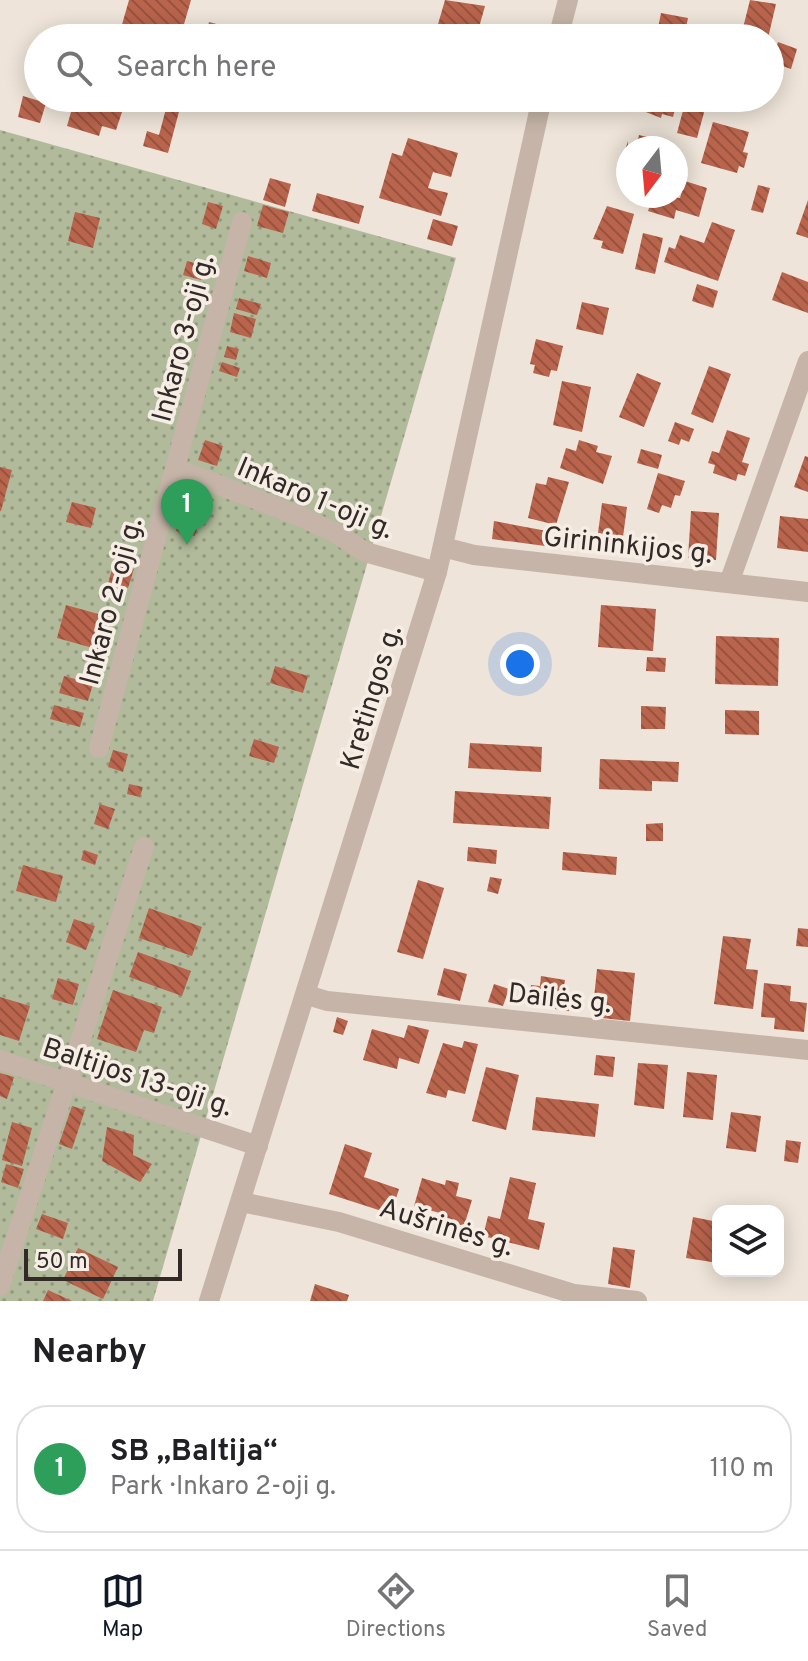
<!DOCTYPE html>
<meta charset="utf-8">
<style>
:root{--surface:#fff;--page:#f2f2f2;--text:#202124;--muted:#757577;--line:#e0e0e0;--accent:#111827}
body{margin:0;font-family:Overpass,sans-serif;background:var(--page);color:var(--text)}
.controls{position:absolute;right:24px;bottom:24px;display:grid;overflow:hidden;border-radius:16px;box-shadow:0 4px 20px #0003}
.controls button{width:72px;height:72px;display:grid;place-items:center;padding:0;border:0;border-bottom:2px solid var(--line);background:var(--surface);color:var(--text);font:40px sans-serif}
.compass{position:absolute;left:616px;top:136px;width:72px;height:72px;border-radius:50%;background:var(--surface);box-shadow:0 4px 20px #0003;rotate:196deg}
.scale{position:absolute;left:24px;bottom:20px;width:158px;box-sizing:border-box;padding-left:8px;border:4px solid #322a27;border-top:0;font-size:22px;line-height:28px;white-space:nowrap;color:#322a27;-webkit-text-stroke:6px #f6eee5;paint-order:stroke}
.you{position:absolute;left:520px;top:664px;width:28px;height:28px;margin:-20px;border:6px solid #fff;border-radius:50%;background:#1a73e8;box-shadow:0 0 0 12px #1a73e833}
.badge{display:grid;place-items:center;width:52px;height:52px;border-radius:50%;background:var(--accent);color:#fff;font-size:26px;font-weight:700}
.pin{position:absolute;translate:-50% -66px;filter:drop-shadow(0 2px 4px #0008)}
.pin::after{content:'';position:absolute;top:42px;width:28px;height:24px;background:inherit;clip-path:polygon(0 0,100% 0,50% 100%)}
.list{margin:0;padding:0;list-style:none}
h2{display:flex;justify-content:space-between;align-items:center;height:104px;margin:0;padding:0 32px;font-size:34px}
h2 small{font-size:26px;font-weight:400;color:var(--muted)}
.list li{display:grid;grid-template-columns:52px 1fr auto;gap:24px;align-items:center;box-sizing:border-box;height:128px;margin:0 16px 16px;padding:0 16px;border:2px solid var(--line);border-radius:32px}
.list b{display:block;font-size:30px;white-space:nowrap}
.list p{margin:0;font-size:26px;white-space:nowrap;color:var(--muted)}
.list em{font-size:26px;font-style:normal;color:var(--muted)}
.icon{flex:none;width:44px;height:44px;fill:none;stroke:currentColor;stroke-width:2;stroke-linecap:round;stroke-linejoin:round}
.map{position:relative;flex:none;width:808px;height:1301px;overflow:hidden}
.search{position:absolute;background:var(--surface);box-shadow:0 4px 20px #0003;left:24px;right:24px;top:24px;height:88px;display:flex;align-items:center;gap:20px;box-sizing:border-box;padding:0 28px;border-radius:44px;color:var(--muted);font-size:30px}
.sheet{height:248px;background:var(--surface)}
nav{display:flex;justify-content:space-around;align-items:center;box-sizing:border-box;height:112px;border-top:2px solid var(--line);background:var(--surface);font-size:22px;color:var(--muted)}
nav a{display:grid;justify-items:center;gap:4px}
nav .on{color:var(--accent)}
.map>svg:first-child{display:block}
.garden{fill:url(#garden-dots)}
.building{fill:url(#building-back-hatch)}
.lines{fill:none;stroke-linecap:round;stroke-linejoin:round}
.minor{stroke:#c5b4a7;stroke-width:20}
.labels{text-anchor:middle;stroke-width:7;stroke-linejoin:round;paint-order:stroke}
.street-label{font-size:28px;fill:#322a27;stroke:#f6eee5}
</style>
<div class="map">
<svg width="808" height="1301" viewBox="0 0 808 1301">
<defs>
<pattern id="garden-dots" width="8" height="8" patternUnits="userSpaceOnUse" patternTransform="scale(2)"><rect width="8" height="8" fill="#b1bb9b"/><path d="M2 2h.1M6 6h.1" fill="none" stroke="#91987e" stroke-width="1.8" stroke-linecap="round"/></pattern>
<pattern id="building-back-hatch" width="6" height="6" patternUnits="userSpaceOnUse" patternTransform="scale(2)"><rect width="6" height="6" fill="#b9644d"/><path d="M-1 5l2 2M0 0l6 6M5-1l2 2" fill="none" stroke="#975340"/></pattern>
</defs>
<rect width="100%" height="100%" fill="#eee4d9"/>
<path class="garden" d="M0,130L456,258L153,1301H0Z"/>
<g class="building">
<path d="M129,0H191L180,38H156L121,28Z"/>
<path d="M445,0L485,6L476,38H434Z"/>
<path d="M750,0L776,4L768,38L741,36Z"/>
<path d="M661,13L688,18L684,38H656Z"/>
<path d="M209,22L246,32L244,38H205Z"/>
<path d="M778,42L797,49L791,69L771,62Z"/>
<path d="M23,96L46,103L40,123L18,117Z"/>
<path d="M75,98H108L125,103L116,130L102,126L99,136L67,126Z"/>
<path d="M630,98H678L673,117L662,114L661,118L628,105Z"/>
<path d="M685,103L705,109L697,138L677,133Z"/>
<path d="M167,105L180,108L168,153L143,146L147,131L159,135Z"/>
<path d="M713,122L749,132L743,152L748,153L744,168L739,166L737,173L701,163Z"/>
<path d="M639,135L659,140L656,148H636Z"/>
<path d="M408,138L458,153L451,177L433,172L428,188L448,193L441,216L379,198L392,153L402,156Z"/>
<path d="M628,141V180L620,178L623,170L619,169Z"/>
<path d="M270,178L291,184L285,207L263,200Z"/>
<path d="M685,181L707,188L699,217L676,210L674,219L648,211L653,196L680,198Z"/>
<path d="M758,185L770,188L763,213L751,210Z"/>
<path d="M317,193L364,206L359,224L312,211Z"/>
<path d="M808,200V238L796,234Z"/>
<path d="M208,202L223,206L216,229L202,224Z"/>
<path d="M263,205L289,212L283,233L257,226Z"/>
<path d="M607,206L634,214L623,254L601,248L603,241L593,239Z"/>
<path d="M75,212L100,218L93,248L68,241Z"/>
<path d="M433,219L458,226L452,246L427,239Z"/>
<path d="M712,222L735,230L718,281L664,262L669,247L675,249L680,235L704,243Z"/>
<path d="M643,233L663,238L655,274L635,269Z"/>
<path d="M248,256L271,263L267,278L244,271Z"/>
<path d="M187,261L205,266L201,280L183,275Z"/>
<path d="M782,272L808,282V313L772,300Z"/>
<path d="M697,284L718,291L713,308L692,301Z"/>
<path d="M239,298L261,304L257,315L236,309Z"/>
<path d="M582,302L609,308L603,335L576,329Z"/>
<path d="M234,313L256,319L251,338L230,332Z"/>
<path d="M536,339L563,346L557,371L551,370L549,377L533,373L535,365L530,364Z"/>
<path d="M227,346L239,349L236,360L224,357Z"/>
<path d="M222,362L240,368L237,377L219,371Z"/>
<path d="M709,366L731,374L713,423L691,414Z"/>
<path d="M637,373L661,383L644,427L619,417Z"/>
<path d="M562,381L591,387L582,432L553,425Z"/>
<path d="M675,422L694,429L689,442L681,439L679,445L668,441Z"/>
<path d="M727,430L750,438L742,462L749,464L745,476L738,474L736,481L713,473L715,465L708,463L712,451L719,453Z"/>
<path d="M205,440L223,446L217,466L198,460Z"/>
<path d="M579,440L598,446L596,452L612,456L603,484L560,468L566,448L576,451Z"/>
<path d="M641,449L662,455L658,469L637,463Z"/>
<path d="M805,456L808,457V492L794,487Z"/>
<path d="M0,467L12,470L1,511H0Z"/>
<path d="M658,473L685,481L680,496L675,495L671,508L662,505L659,513L647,509Z"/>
<path d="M548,477L569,482L556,525L528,518L536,483L546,485Z"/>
<path d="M72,502L96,508L91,528L66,522Z"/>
<path d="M602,503L627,507L623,537L598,533Z"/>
<path d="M181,511L200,516L195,536L176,531Z"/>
<path d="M691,511L719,513L716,560L688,558Z"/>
<path d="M780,516L808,519V552L777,548Z"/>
<path d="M494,521L547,531L545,546L492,539Z"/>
<path d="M114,563L134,569L128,588L108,583Z"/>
<path d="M66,605L109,617L100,650L57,638Z"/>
<path d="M601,605L656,609L653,651L598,647Z"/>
<path d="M716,636L779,638L778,686L715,684Z"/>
<path d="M647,657L666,658L665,672L646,671Z"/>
<path d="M275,666L308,676L303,693L270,683Z"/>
<path d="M64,676L93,684L88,701L59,693Z"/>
<path d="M54,705L84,713L80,727L50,719Z"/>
<path d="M641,706L666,707L665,729H641Z"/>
<path d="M725,710L759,711V735L725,734Z"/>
<path d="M254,739L279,747L274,763L249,756Z"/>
<path d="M470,743L542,747L541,772L468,768Z"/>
<path d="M113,750L128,754L123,772L108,767Z"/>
<path d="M600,759L679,762L678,782L652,781V791L599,789Z"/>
<path d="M129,784L143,787L140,797L127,794Z"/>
<path d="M455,791L551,797L549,829L453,823Z"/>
<path d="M100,804L115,809L108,829L94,824Z"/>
<path d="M663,823V841H646V824Z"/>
<path d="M468,847L497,850L496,864L467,861Z"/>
<path d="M84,850L98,855L95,865L81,860Z"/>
<path d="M563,852L617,857L616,875L562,870Z"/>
<path d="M23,865L63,876L56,902L16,891Z"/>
<path d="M490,877L502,879L498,894L487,891Z"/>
<path d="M418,880L444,888L423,959L397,952Z"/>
<path d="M149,908L202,927L192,956L139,938Z"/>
<path d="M74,919L95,926L86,950L66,942Z"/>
<path d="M798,928L808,929V947L796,946Z"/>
<path d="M723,936L751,939L746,969L758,970L753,1009L714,1004Z"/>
<path d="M138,952L191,971L182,996L129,977Z"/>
<path d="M444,968L467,974L460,1001L437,995Z"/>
<path d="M597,969L635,973L630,1021L592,1017Z"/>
<path d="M541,976L565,980L563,993L571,994L569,1011L528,1005L531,985L540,986Z"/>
<path d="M58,978L79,984L73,1005L52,999Z"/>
<path d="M764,983L791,986L790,1001L807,1003L804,1032L774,1029L775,1018L761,1017Z"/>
<path d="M494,984L509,989L503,1006L488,1002Z"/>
<path d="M113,990L162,1007L154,1033L144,1030L136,1052L97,1039Z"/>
<path d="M0,997L30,1006L19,1041L0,1035Z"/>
<path d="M337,1017L348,1021L343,1035L333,1032Z"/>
<path d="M408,1025L429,1030L419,1064L399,1058L397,1069L363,1060L372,1029L404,1038Z"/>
<path d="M464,1041L478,1044L465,1094L448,1090L446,1098L426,1093L443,1043L462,1048Z"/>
<path d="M596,1055L615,1057L613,1077L594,1075Z"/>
<path d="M638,1063L668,1065L664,1109L634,1105Z"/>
<path d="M486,1067L519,1075L506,1130L472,1121Z"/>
<path d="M687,1072L717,1075L713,1120L683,1117Z"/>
<path d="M0,1073L14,1077L7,1099L0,1096Z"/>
<path d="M536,1097L599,1104L595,1137L532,1130Z"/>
<path d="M72,1106L85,1110L72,1149L59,1144Z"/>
<path d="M731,1112L761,1116L756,1152L726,1148Z"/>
<path d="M12,1122L32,1128L22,1166L2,1160Z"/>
<path d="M107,1127L134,1135L133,1155L152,1164L140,1182L102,1161Z"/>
<path d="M786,1140L801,1142L798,1163L784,1161Z"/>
<path d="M345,1144L372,1153L364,1177L399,1189L391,1214L329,1194Z"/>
<path d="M6,1164L24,1169L18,1188L1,1182Z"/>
<path d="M510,1177L536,1183L528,1219L545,1223L539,1250L483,1236L488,1216L500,1219Z"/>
<path d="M422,1178L445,1185L446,1180L459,1183L456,1196L472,1200L464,1226L439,1219L440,1213L414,1206Z"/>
<path d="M42,1214L68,1223L63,1239L36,1229Z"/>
<path d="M693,1217L718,1222V1263L686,1258Z"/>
<path d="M613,1247L635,1250L630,1288L608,1284Z"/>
<path d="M78,1248L118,1267L103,1299L63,1280Z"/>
<path d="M315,1284L349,1295L347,1301H310Z"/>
<path d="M48,1290L72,1301H43Z"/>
</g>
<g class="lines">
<g class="minor">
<path d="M558,38L568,0"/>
<path d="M175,468L299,516L334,532L365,552L437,572"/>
<path d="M443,547L474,555L808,592"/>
<path d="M729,583L808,361"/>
<path d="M99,748L242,222"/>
<path d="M307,995L327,1001L808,1050"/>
<path d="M0,1060L258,1146"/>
<path d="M241,1202L339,1222L574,1294L637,1301"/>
<path d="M0,1286L144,847"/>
<path d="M209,1301L437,572L542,98"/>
</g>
</g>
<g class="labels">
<g class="street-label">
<text transform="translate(182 338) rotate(-75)" y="10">Inkaro 3-oji g.</text>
<text transform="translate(316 497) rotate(23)" y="10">Inkaro 1-oji g.</text>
<text transform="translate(628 544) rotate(6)" y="10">Girininkijos g.</text>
<text transform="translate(110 601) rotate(-75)" y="10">Inkaro 2-oji g.</text>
<text transform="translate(370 697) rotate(-73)" y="10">Kretingos g.</text>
<text transform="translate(560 997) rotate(6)" y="10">Dailės g.</text>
<text transform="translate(138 1076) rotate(18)" y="10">Baltijos 13-oji g.</text>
<text transform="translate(447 1226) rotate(17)" y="10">Aušrinės g.</text>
</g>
</g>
</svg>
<div class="controls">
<button><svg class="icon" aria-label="layers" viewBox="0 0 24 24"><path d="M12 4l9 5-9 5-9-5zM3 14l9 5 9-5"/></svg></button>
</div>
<svg class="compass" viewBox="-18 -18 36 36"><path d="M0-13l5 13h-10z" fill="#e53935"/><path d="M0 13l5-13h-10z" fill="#757577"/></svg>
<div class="scale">50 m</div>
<div class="you"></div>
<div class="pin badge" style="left:187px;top:545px;background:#2e9e5b">1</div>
<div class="search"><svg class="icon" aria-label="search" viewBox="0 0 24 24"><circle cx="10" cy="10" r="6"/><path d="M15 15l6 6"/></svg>Search here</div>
</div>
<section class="sheet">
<h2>Nearby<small></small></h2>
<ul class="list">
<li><span class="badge" style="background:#2e9e5b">1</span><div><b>SB „Baltija“</b><p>Park · Inkaro 2-oji g.</p></div><em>110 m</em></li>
</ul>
</section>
<nav>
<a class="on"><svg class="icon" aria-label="map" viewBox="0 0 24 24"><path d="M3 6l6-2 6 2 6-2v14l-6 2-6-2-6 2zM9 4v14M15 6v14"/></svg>Map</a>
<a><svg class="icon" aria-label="directions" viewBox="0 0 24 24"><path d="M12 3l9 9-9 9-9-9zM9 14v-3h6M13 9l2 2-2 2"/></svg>Directions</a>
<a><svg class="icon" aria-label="saved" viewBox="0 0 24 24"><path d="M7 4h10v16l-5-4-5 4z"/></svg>Saved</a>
</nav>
